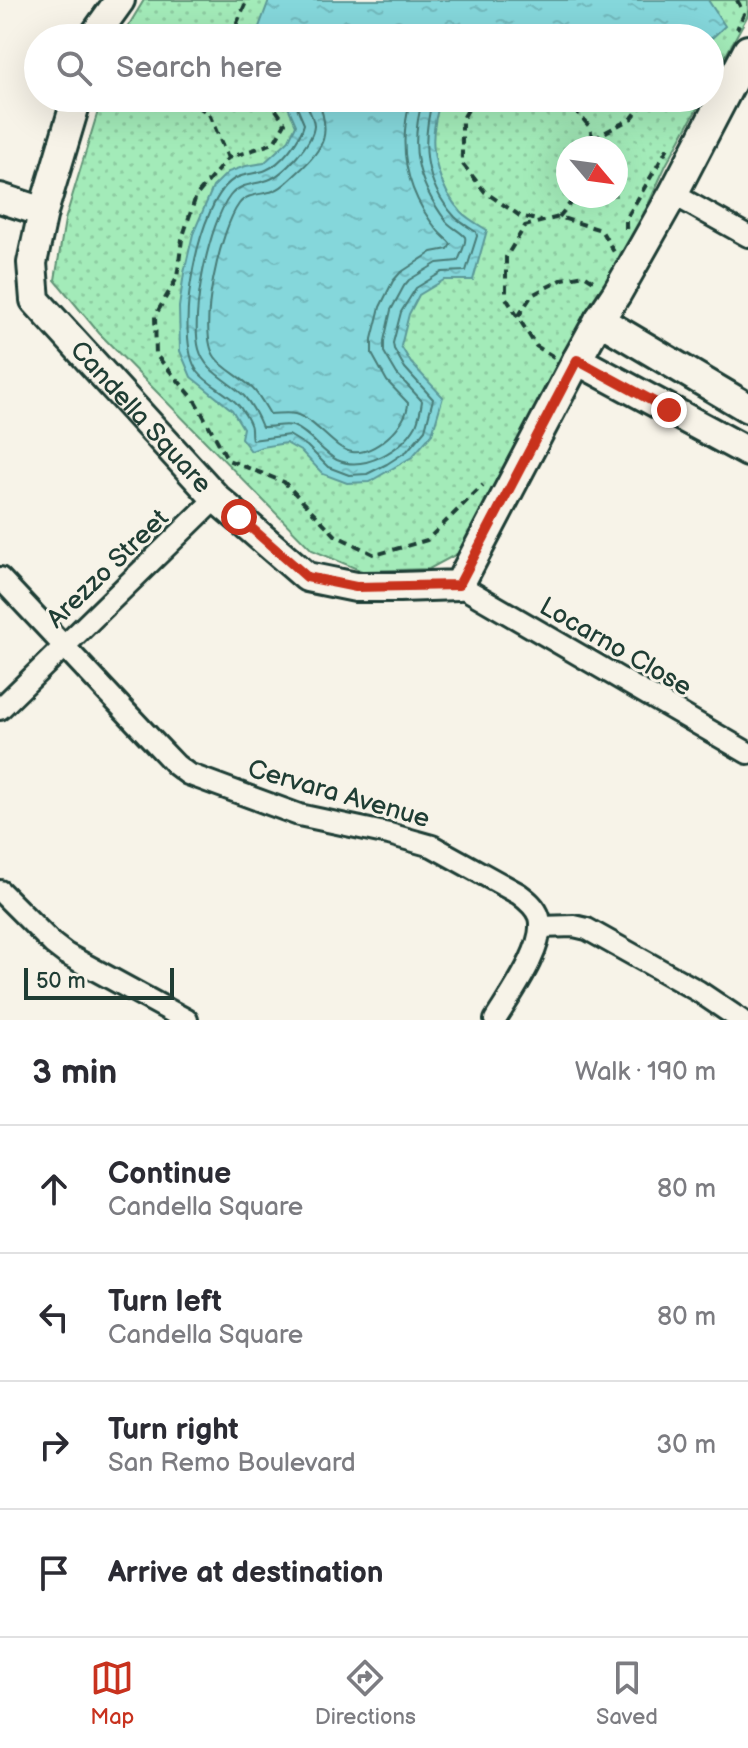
<!DOCTYPE html>
<meta charset="utf-8">
<style>
:root{--surface:#fff;--page:#f2f2f3;--text:#2b2b33;--muted:#7c7c81;--line:#e1e1e2;--accent:#c8321e}
body{margin:0;font-family:"Balsamiq Sans",sans-serif;background:var(--page);color:var(--text)}
.compass{position:absolute;left:556px;top:136px;width:72px;height:72px;border-radius:50%;background:var(--surface);box-shadow:0 8px 32px #0002;rotate:119deg}
.scale{position:absolute;left:24px;bottom:20px;width:150px;box-sizing:border-box;padding-left:8px;border:4px solid #1f3d34;border-top:0;font-size:22px;line-height:28px;white-space:nowrap;color:#1f3d34;-webkit-text-stroke:6px #f7f3e8;paint-order:stroke}
.stop{position:absolute;width:24px;height:24px;margin:-18px;border:6px solid #c8321e;border-radius:50%;background:#fff}
.stop.end{background:#c8321e;border-color:#fff;box-shadow:0 2px 8px #0008}
.list{margin:0;padding:0;list-style:none}
h2{display:flex;justify-content:space-between;align-items:center;height:104px;margin:0;padding:0 32px;font-size:34px}
h2 small{font-size:26px;font-weight:400;color:var(--muted)}
.list li{display:grid;grid-template-columns:52px 1fr auto;gap:24px;align-items:center;box-sizing:border-box;height:128px;padding:0 32px;border-top:2px solid var(--line)}
.list b{display:block;font-size:30px;white-space:nowrap}
.list p{margin:0;font-size:26px;white-space:nowrap;color:var(--muted)}
.list em{font-size:26px;font-style:normal;color:var(--muted)}
.icon{flex:none;width:44px;height:44px;fill:none;stroke:currentColor;stroke-width:2;stroke-linecap:round;stroke-linejoin:round}
.map{position:relative;flex:none;width:748px;height:1020px;overflow:hidden}
.search{position:absolute;background:var(--surface);box-shadow:0 8px 32px #0002;left:24px;right:24px;top:24px;height:88px;display:flex;align-items:center;gap:20px;box-sizing:border-box;padding:0 28px;border-radius:44px;color:var(--muted);font-size:30px}
.sheet{height:616px;background:var(--surface)}
nav{display:flex;justify-content:space-around;align-items:center;box-sizing:border-box;height:112px;border-top:2px solid var(--line);background:var(--surface);font-size:22px;color:var(--muted)}
nav a{display:grid;justify-items:center;gap:4px}
nav .on{color:var(--accent)}
.map>svg:first-child{display:block}
.park{fill:url(#park-dots);stroke:#619476;stroke-width:2;fill-rule:evenodd}
.water{fill:url(#water-ripples);stroke:#5c9998;stroke-width:2}
.lines{fill:none;stroke-linecap:round;stroke-linejoin:round}
.shore{stroke:#487b77;stroke-width:2}
.street-casing{stroke:#1f3d34;stroke-width:26}
.secondary-casing{stroke:#1f3d34;stroke-width:34}
.path{stroke:#1f3d34;stroke-width:4;stroke-dasharray:8 6;stroke-linecap:butt}
.street{stroke:#f7f3e8;stroke-width:20}
.secondary{stroke:#f7f3e8;stroke-width:28}
.route{stroke:#c8321e;stroke-width:10}
.labels{text-anchor:middle;stroke-width:6;stroke-linejoin:round;paint-order:stroke}
.street-label{font-size:26px;fill:#1f3d34;stroke:#f7f3e8}
</style>
<div class="map">
<svg width="748" height="1020" viewBox="0 0 748 1020">
<defs>
<pattern id="park-dots" width="8" height="8" patternUnits="userSpaceOnUse" patternTransform="scale(2)"><rect width="8" height="8" fill="#a3ebb9"/><path d="M2 2h.1M6 6h.1" fill="none" stroke="#8ccaa0" stroke-width="1.8" stroke-linecap="round"/></pattern>
<pattern id="water-ripples" width="26" height="14" patternUnits="userSpaceOnUse" patternTransform="scale(2)"><rect width="26" height="14" fill="#85d7db"/><path d="M2 4q2-2 4 0t4 0M15 11q2-2 4 0t4 0" fill="none" stroke="#72b9bd"/></pattern>
</defs>
<rect width="100%" height="100%" fill="#f7f3e8"/>
<filter id="ink" filterUnits="userSpaceOnUse"><feTurbulence type="fractalNoise" baseFrequency=".0125" numOctaves="2"/><feDisplacementMap in="SourceGraphic" scale="16" xChannelSelector="R" yChannelSelector="G"/><feConvolveMatrix kernelMatrix="1 2 1 2 8 2 1 2 1" color-interpolation-filters="sRGB"/></filter>
<g filter="url(#ink)">
<g class="park">
<path d="M144,0H748V15L710,84V38H121Z"/>
<path d="M102,98H703L666,165L610,289L468,548L429,569L362,571L312,550L99,333L55,280L65,220ZM568,148H616V196H568Z"/>
</g>
<g class="water">
<path d="M269,0H708L725,26L712,38H255Z"/>
<path d="M280,98H442C439,106 436,114 435,123C429,153 440,189 461,212C468,219 479,225 487,230L473,280H444L419,295L409,314L401,346L411,363L443,397L432,434L412,457L369,482L347,483L323,474L302,452L286,443L262,447L251,451L241,438L243,428L232,410L191,377L180,351L179,307L184,273L193,234L213,187L228,172L246,166L264,163L289,140L296,125L289,109Z"/>
</g>
<g class="lines">
<g class="shore">
<path d="M290,98L296,105L304,124C300,140 281,164 266,170C257,174 246,173 236,178C198,196 172,339 198,372C208,385 229,393 240,407C244,413 251,422 251,429C251,433 251,436 252,440L289,435L307,446L328,467L349,475L367,474L387,464L407,451L425,430L433,399L405,368L394,349L393,343L401,312L416,288L442,272L466,271L477,236L476,232C469,227 461,223 455,217C423,182 421,142 433,98"/>
<path d="M303,98C307,106 314,117 314,126C313,143 283,175 268,180C254,185 240,183 230,196C209,223 190,316 199,349C205,372 228,380 244,396C252,405 258,417 262,427C272,428 283,423 293,426C311,433 321,452 337,460C364,472 402,450 416,425C419,418 421,408 422,401L397,374L384,352V341L391,310L404,286L409,280L437,263L458,261C460,256 467,242 465,237C463,233 449,226 446,221C416,181 409,146 423,98"/>
<path d="M317,98C332,133 325,148 297,173C290,179 283,188 273,191C262,195 247,193 239,204C221,228 196,331 215,357C223,369 243,378 253,389C260,396 265,406 270,414C278,414 287,412 295,414C318,421 333,449 352,452C373,456 408,425 408,403L387,381L372,354V339L380,307L393,281L400,273L432,252L448,249L451,244C447,239 442,236 438,231C405,191 397,147 411,98"/>
</g>
<g class="street-casing">
<g id="street">
<path d="M673,194L748,236"/>
<path d="M0,578L155,743L176,765L188,774L299,815L389,834L432,846L519,894C527,900 536,907 539,917C547,945 509,997 495,1020"/>
<path d="M459,585L748,753"/>
<path d="M0,709L216,498"/>
<path d="M0,891L53,944L66,954L187,1020"/>
<path d="M540,927L574,926L587,929L698,991L741,1020"/>
</g>
</g>
<g class="secondary-casing">
<g id="secondary">
<path d="M95,38L97,32L120,0"/>
<path id="s1" d="M77,98L43,212L32,263L35,300L216,498L307,577L356,587H399L459,585L577,360L599,320L617,293L673,194L748,50"/>
<path d="M0,198L43,212"/>
<path d="M599,320L748,408"/>
<path d="M577,360L748,452"/>
</g>
</g>
<g class="path">
<path d="M737,0L744,14L737,29"/>
<path d="M241,38L237,23L247,0"/>
<path d="M710,57L720,56"/>
<path d="M186,98L209,114L228,158"/>
<path d="M268,98L285,123L274,143L228,158L196,196L182,239L177,278L155,316L156,355L194,399L228,460L284,482L335,535L375,555L427,540L483,485"/>
<path d="M475,98L462,120V163L485,192L520,216L541,221"/>
<path d="M565,98L589,126L596,148"/>
<path d="M593,139L632,118L648,98"/>
<path d="M559,217L576,196"/>
<path d="M626,229V219L669,146"/>
<path d="M518,317L506,298V257L525,226L559,217L601,230L614,252"/>
<path d="M554,357L536,346L518,317L532,295L563,279L584,275L595,282"/>
</g>
<use href="#street" class="street"/>
<use href="#secondary" class="secondary"/>
</g>
</g>
<g class="lines" filter="url(#ink)">
<path class="route" d="M239,517L307,577L356,587L459,585L577,360L669,410"/>
</g>
<g class="labels">
<g class="street-label">
<text dy="9" stroke="none"><textPath href="#s1" startOffset="366">Candella Square</textPath></text>
<text transform="translate(107 568) rotate(-44)" y="9">Arezzo Street</text>
<text transform="translate(616 646) rotate(30)" y="9">Locarno Close</text>
<text transform="translate(339 793) rotate(16)" y="9">Cervara Avenue</text>
</g>
</g>
</svg>
<svg class="compass" viewBox="-18 -18 36 36"><path d="M0-13l5 13h-10z" fill="#e53935"/><path d="M0 13l5-13h-10z" fill="#7c7c81"/></svg>
<div class="scale">50 m</div>
<div class="stop" style="left:239px;top:517px"></div>
<div class="stop end" style="left:669px;top:410px"></div>
<div class="search"><svg class="icon" aria-label="search" viewBox="0 0 24 24"><circle cx="10" cy="10" r="6"/><path d="M15 15l6 6"/></svg>Search here</div>
</div>
<section class="sheet">
<h2>3 min<small>Walk · 190 m</small></h2>
<ul class="list">
<li><svg class="icon" aria-label="ahead" viewBox="0 0 24 24"><path d="M12 20V5M6 11l6-6 6 6"/></svg><div><b>Continue</b><p>Candella Square</p></div><em>80 m</em></li>
<li><svg class="icon" aria-label="left" viewBox="0 0 24 24"><path d="M17 20v-9H6M10 6l-5 5 5 5"/></svg><div><b>Turn left</b><p>Candella Square</p></div><em>80 m</em></li>
<li><svg class="icon" aria-label="right" viewBox="0 0 24 24"><path d="M7 20v-9h11M14 6l5 5-5 5"/></svg><div><b>Turn right</b><p>San Remo Boulevard</p></div><em>30 m</em></li>
<li><svg class="icon" aria-label="arrive" viewBox="0 0 24 24"><path d="M6 21V4h12l-3 4 3 4H6"/></svg><div><b>Arrive at destination</b></div></li>
</ul>
</section>
<nav>
<a class="on"><svg class="icon" aria-label="map" viewBox="0 0 24 24"><path d="M3 6l6-2 6 2 6-2v14l-6 2-6-2-6 2zM9 4v14M15 6v14"/></svg>Map</a>
<a><svg class="icon" aria-label="directions" viewBox="0 0 24 24"><path d="M12 3l9 9-9 9-9-9zM9 14v-3h6M13 9l2 2-2 2"/></svg>Directions</a>
<a><svg class="icon" aria-label="saved" viewBox="0 0 24 24"><path d="M7 4h10v16l-5-4-5 4z"/></svg>Saved</a>
</nav>
